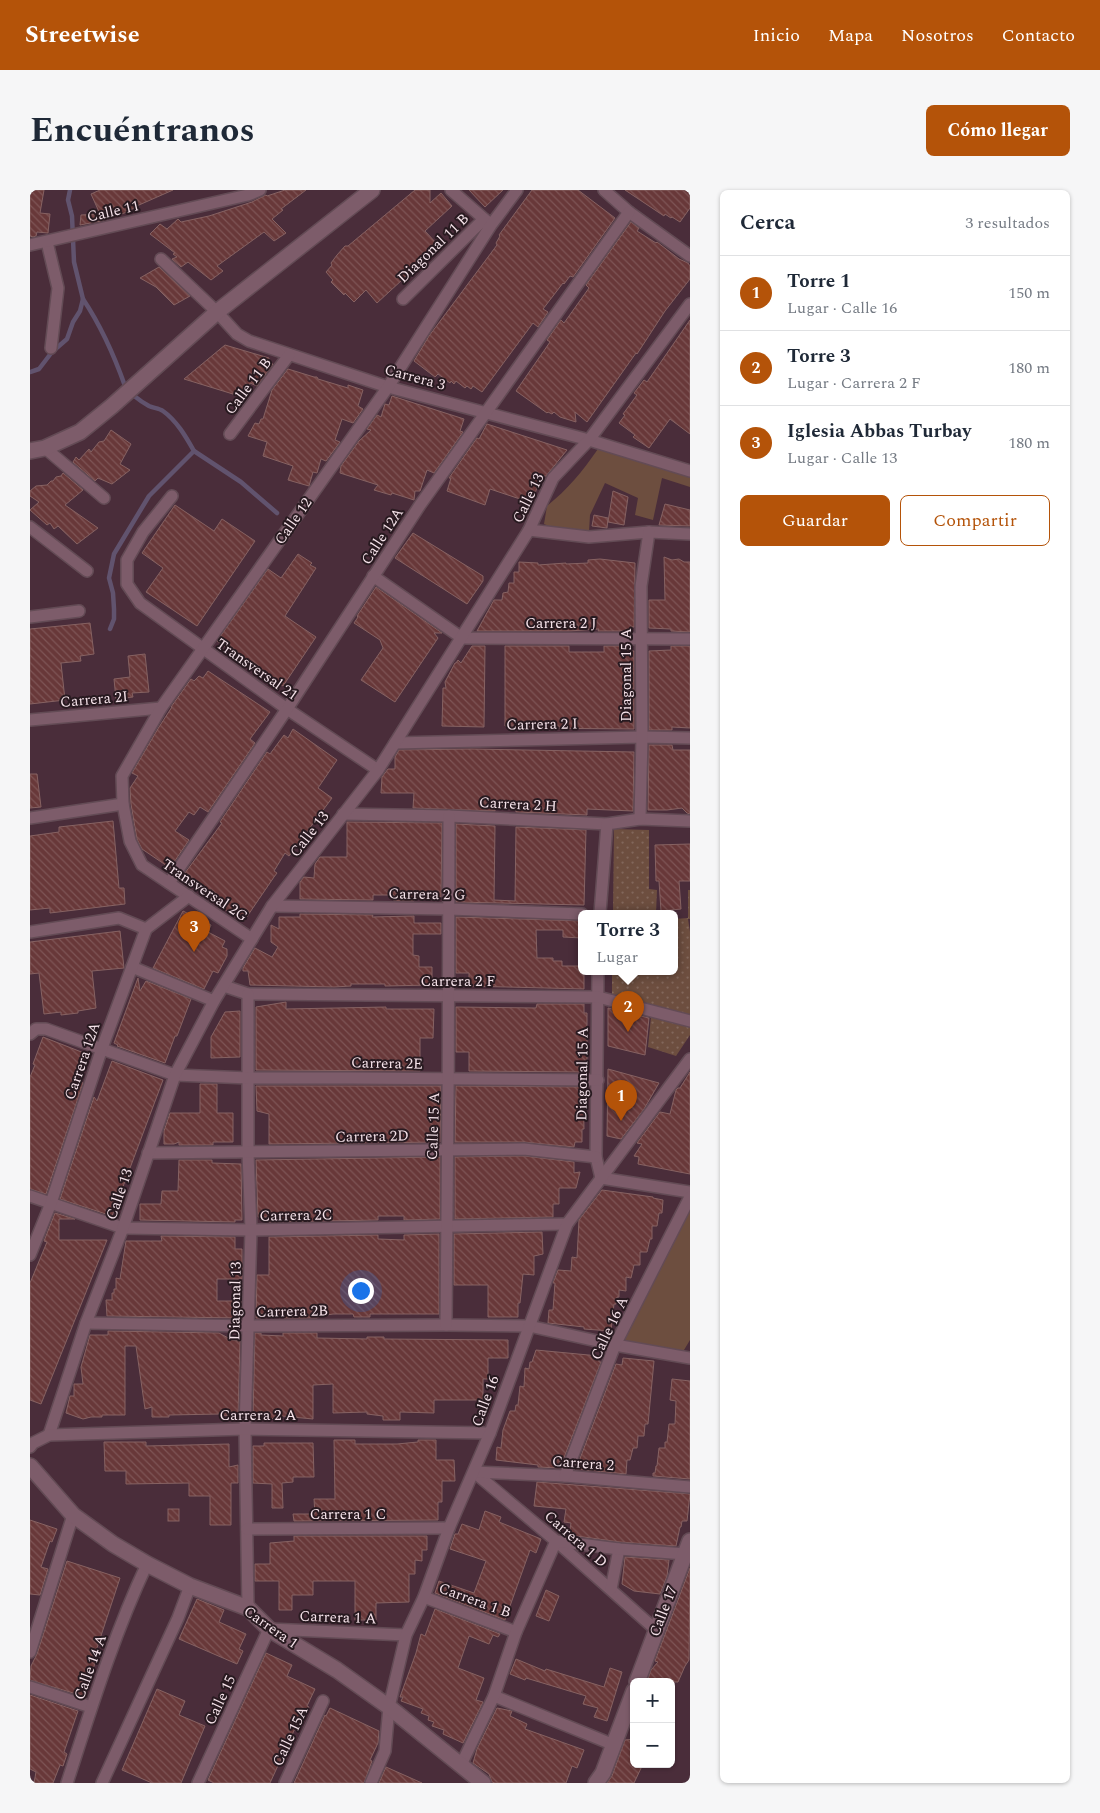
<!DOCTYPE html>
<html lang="es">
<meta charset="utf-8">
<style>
:root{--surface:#fff;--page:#f6f6f7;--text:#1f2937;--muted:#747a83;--line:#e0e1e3;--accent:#b45309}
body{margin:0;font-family:Spectral,serif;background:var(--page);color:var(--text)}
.controls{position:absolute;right:15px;bottom:15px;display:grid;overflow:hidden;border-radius:8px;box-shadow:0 1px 4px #0004}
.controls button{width:45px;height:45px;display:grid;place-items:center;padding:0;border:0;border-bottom:1px solid var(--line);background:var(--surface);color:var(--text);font:25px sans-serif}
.you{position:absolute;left:330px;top:1100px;width:18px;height:18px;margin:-12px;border:4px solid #fff;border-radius:50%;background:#1a73e8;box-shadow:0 0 0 8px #1a73e833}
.badge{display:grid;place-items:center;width:32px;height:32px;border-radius:50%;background:var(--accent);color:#fff;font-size:16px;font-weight:700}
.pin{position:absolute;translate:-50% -41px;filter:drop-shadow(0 1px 2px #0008)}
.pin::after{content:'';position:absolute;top:26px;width:18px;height:15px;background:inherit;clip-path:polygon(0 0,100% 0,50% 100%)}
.popup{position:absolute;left:548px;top:720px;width:100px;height:65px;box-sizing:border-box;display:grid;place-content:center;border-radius:8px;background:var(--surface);filter:drop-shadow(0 1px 4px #0005);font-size:16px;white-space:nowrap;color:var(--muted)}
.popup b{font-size:19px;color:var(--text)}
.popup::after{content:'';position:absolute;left:50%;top:100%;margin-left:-10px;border:10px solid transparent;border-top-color:var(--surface)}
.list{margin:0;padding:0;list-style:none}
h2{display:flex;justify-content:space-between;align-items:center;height:65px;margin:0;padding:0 20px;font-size:21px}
h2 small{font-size:16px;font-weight:400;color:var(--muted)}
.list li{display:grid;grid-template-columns:32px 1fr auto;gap:15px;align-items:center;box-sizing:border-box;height:75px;padding:0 20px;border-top:1px solid var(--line)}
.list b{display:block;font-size:19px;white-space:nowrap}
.list p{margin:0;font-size:16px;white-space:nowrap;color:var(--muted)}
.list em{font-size:16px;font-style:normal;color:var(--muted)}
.actions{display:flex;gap:10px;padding:15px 20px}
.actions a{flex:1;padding:11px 0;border:1px solid var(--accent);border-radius:8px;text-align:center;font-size:18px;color:var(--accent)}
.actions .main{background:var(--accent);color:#fff}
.map{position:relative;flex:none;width:660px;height:1593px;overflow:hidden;border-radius:8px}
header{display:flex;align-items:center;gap:30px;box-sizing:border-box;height:70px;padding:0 25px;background:var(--accent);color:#fff}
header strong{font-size:24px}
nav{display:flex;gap:28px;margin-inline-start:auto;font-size:18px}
.intro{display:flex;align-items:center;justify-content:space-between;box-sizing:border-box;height:120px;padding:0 30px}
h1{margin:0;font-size:35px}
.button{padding:12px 22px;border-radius:8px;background:var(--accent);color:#fff;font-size:18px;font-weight:700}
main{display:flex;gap:30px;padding:0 30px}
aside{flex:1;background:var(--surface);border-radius:8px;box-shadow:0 1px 4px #0004}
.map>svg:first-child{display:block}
.grass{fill:url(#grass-dots)}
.green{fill:#6d4e3f}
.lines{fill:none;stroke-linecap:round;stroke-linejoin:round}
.stream{stroke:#61536e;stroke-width:4.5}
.building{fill:url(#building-back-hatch);stroke:#866262}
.street-casing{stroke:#634b55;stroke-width:14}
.secondary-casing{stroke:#634b55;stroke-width:18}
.street{stroke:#7d5c6a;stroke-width:11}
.secondary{stroke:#7d5c6a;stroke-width:15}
.labels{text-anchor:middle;stroke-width:4;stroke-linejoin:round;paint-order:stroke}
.street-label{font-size:15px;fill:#f6e3ea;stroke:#281a20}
</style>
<header>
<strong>Streetwise</strong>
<nav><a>Inicio</a><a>Mapa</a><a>Nosotros</a><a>Contacto</a></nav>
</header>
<div class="intro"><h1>Encuéntranos</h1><a class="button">Cómo llegar</a></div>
<main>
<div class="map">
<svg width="660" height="1593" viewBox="0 0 660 1593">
<defs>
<pattern id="grass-dots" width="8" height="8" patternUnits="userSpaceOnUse" patternTransform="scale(1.25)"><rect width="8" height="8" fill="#6d4e3f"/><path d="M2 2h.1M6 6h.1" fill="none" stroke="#82675b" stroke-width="1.8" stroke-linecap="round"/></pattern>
<pattern id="building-back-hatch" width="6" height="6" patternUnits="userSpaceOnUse" patternTransform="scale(1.25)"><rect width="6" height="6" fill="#683839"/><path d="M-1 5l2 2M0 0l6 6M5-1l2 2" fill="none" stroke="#7e5556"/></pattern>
</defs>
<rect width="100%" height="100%" fill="#4a2d3a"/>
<g class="grass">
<path d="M584,639L619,640V699L627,700L626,723H583Z"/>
<path d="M658,700H660V729H658L660,742V826L582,808V781H644V729L658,728Z"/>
<path d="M621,827L660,836V845L646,866L618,857Z"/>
</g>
<g class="green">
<path d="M568,259L614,268L660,284V297L632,288L623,330L605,325L608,308L575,293L560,325L559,342L534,343L514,334L517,316C538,299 552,282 568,259Z"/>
<path d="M660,1010V1150L651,1165L592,1151Z"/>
</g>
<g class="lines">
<g class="stream">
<path d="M53,109C71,136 84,165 95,196C100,203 110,211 119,216C123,218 129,218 133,221C147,231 156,247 164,261L119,306L84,364L79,388L83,403L84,419V429L80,439"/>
<path d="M0,182L9,179L22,162L37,149L43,132L50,121L53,109L44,72L42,26L38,10L40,0"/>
<path d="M164,261L211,292L247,323"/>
</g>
</g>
<g class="building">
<path d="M0,0H14L10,23L20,24L18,43L7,42L6,46L3,47L0,46Z"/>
<path d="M70,0H143L109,15L97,22L71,31L50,35L51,25L70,24L61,4Z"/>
<path d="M255,0H276L251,19L253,20L242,29L256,43L244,51L234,42L187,76L193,81L181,90L158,72L151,77L142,69L147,67L143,64L145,63L120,44L130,34L137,39L148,29L151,32L179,26L222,12L236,5L237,6Z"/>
<path d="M385,0H400V13L411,3L422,16L395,41L408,55L396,67L395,65L372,90L347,113L336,100L324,112L315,103L314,105L301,92L303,90L296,82L302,75L301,73L307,65L315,56H318Z"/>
<path d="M439,0H473L455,17Z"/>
<path d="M502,0H548L585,28L543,87L540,86L534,94L533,93L513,119L518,122L508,137L503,133L452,202L443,196L441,199L437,196L435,198L426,191L424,194L421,191L420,193L408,184L405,187L384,171L399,146L467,55L466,53L470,46L469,45Z"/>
<path d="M595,0H660V18L650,32L642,27L641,28L635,24L634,26Z"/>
<path d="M601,32L609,38L607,41L626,53L627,52L649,69L658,73L660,76V89L635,121L607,164L606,163L557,232L545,222L546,232L530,227L524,222L522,224L518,222L517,223L486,201L520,152L517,150L531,130L534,133L559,98L556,95Z"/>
<path d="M129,77L160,106L144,115L126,97L110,88Z"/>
<path d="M660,130V244L640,229L619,258L603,247L605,245L589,233L595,225L593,224L607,205L604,203L614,190L617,192Z"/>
<path d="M195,155L239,168L238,173L243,174L227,196L220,193L216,208L154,189Z"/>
<path d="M258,179L284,187H287L288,189L318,198V195L333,200L328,216L333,219L323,233L312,229L305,250L310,252L296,271L291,269L287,283L283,282L279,296L258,290L263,276L233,266L237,252L218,246L225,233L229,234L231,229H233L242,200Z"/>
<path d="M362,206L434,229L430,241L433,242L404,283L397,280L390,301H385L384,310L362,303L361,305L344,300L348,295L310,283L311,276L329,251L341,240L337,239L347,225L351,227L355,214L359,215Z"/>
<path d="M457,234L537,260L516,286H513L512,292L509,291L502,313L460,299L455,315L417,301L421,288H419L447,248L449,249Z"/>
<path d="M81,240L101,254L90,274L100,280L82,294L68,288L65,291L43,272L46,267L49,270L59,259L61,262L69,252L74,251Z"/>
<path d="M33,283L53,300L35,315L68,338L47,354L28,336L24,339L20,333L17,335L0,320L9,312L0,306V301L6,296L17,295L21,291H23L26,287L31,286Z"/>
<path d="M583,301L598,307L594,335L578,332Z"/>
<path d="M635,314L660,320V336L629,335Z"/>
<path d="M145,315L184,341L192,329L225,351L167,436L116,402L133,378L112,363Z"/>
<path d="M564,325L578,328L577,338L562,336Z"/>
<path d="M383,343L453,386V391L437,414L365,368Z"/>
<path d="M268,364L282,373L280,375L286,378L255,426L286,447L253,496L187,451L238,379L251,388Z"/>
<path d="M634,367L642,370L649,369L654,372H660V442L641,441V439L619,438V410H635Z"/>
<path d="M570,369L605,373L604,437H602V441H568L569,439L539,441H447L464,410H472L473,403L478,402L479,393H484V382H489V372L508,373V375L536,373V374L558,373V370Z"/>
<path d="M346,397L412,443H404L408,448L365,512L331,490L353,458L350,450L324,433L328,427L327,426Z"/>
<path d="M60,433L64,464L50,466L51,471L31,473L35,510L0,514V439Z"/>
<path d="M442,456H455L454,537L412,536L413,498H416L415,492L425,473H426L428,470L431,473Z"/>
<path d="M475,456H539V462H574V456H602L601,461H604V539L497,538L496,536H475Z"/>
<path d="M641,456H660V538L642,537V540H619V461L641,460Z"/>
<path d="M115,464L119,502L102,503L103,507L86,509L84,489L100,487L98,466Z"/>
<path d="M178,481L240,522L220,549L225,553L178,622L170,617L164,625L159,622L145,641L159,650L140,678L112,659L107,649L101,614L100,598L108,586L102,583L129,537L142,517H141L161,489L164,491L169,486L173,488Z"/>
<path d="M263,539L307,570L288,598L302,608L259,666L255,663L244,681L247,683L244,687L214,731V727L209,730L152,687L192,633L190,632L237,562L240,564L254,545L258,548Z"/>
<path d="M619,555H642L643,560H660V624L657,623L652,618L637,620H618Z"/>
<path d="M441,559L604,562L603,621L557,619V625L486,622V619H465V621L383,618L384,603H351L352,587L358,579H365V567L369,560Z"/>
<path d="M0,584H7L11,617L0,618Z"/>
<path d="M83,631L89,698H94L95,714L20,723V718L0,720V646L29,642V637Z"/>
<path d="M317,632L412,633L411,707L385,706L384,711H364V705H343V710L270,709V692L274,687L284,688L285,674L290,667H317Z"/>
<path d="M426,634L465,636L464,710L485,711L486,637L556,640L554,715L426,712Z"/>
<path d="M660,654V691H649L651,719L631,721L629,691H626L625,655Z"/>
<path d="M153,721L181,735L178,742L195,751L192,757L197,759V766L188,783L183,781L174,799L123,778Z"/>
<path d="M270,724L343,725L342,727L384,726V733H411V744H383V765L389,766V777H402V795L355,796V794H321V796L304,797L220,795L218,781H213V778L225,758L242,767L248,757L241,752V735L249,739V727H270Z"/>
<path d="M426,727L552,731V748L533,747V740H506L507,768H523V771H532V776H552V784H554V799L439,796V783H426Z"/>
<path d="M90,741L94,778L62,781L66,818L48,821V823L31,825V822L14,824L9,783L0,784V752Z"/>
<path d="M108,788L110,801L116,791L161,809L147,846H145L135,873L87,856L88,855L84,853Z"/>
<path d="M256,812V819L356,817V819H404L403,848H390V881L226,880V817Z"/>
<path d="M507,814H554V823H557V877H553V882L439,881V862H426V817L506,818Z"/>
<path d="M578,818L619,828L615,865L578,856Z"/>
<path d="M210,821V867L181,868V847L195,822Z"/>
<path d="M13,847L54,863L44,890L53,893L16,1004L0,999V887L5,875L3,874Z"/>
<path d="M82,871L133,890L82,1026L30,1009L64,907L67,911Z"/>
<path d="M578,879L629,893L614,919L591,949L577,946Z"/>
<path d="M660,882V984L608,974L609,967L604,966L612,954L607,953L630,922L640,924L646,900L648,898H650Z"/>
<path d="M170,894H187V923H203V952H183V955H149V952L144,954H134V941L140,923H170Z"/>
<path d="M226,896H411L410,952L239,954V924L227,921Z"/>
<path d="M426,896L553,897L554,939H552V952H545L544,957L494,952H425Z"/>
<path d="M494,966L544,972V983L550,982L546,998H529V1014H523V1027L425,1029V967Z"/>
<path d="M410,967V1029L374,1030V1026H348V1030L239,1032V1027H228L226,970Z"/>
<path d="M149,970H182V973L211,974L212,1030H205V1032L110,1030V1014H131L132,1001H148Z"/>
<path d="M572,1000L623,1007V1008L633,1010L632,1023H629L627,1036H622V1049H620L617,1062H610V1075H604L601,1088L596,1087V1101L589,1100V1107H587L586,1114H584L581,1141L554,1139V1137L518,1133L519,1120H523L525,1093H523L528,1080L541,1081L542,1067L547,1068L549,1030Z"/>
<path d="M25,1023L45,1029H29V1050H77L11,1214L0,1210V1093L17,1052L14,1051Z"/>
<path d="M512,1042L513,1064L504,1066V1085L493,1084L490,1113H488V1127H458V1095H424V1044Z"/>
<path d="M409,1044V1124H340V1127H324L323,1124H303L290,1126L287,1128H254V1124H231V1128H226L227,1085H239V1047L348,1045V1049L374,1050V1045Z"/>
<path d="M131,1046L205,1047V1059H212V1089H187V1111H211V1128L77,1126L76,1110H82V1103H84V1099H86V1088L90,1089L96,1051H132Z"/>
<path d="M78,1141L189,1143L202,1150L210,1151L208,1226L190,1225V1224L139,1225V1227H122V1217L115,1219L106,1156H95V1225H72V1227H61L53,1229L36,1223L40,1206H44V1194H53L51,1177L60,1145H78Z"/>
<path d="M225,1143H231V1145L253,1146V1143H287V1148L337,1149V1147H354V1149L478,1150V1168H458V1189H453V1210H404V1223L370,1222V1230H353V1226L337,1224V1222L303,1223V1194L283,1195V1229L252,1226V1229L236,1228V1226H223Z"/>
<path d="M506,1160L569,1166V1172H571L530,1278L508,1277V1275L466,1270L467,1257L471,1258L473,1240L480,1221H485L486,1215H488L490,1196L494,1197L495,1178L499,1179L500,1172H502Z"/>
<path d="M593,1168L624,1171L618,1234H615L614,1246H608L607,1258H603L600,1270H597L596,1284L546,1279L586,1174L592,1175Z"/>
<path d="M642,1189L660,1191V1289L623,1286V1283H625L626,1276H627L629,1258H635V1252H637L639,1234H645L646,1211L640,1210Z"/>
<path d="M304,1250H325V1254H367L388,1252V1250H406V1270H424L425,1291H412V1312H408V1330L264,1331L263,1324H285L284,1309H305Z"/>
<path d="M74,1252H116V1256L199,1254V1277L208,1275V1293H201V1335H180V1306H159V1293L96,1294V1281H75Z"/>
<path d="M234,1253H283L284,1287H263V1292L252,1293L253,1318H242V1294L223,1293V1256H234Z"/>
<path d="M507,1292L660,1304L657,1331H652L651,1337H650L646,1356L590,1352L539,1345L541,1333L534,1332L536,1319L504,1316Z"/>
<rect x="138" y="1319" width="11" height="12"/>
<path d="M455,1321L471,1327L469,1332L511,1349L506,1363L500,1360L475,1430L405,1403L409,1391L444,1403L456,1371L420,1359L425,1344H428L432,1334L449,1340Z"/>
<path d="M0,1330L27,1339L22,1352L20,1351L11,1377L18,1379L10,1405L0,1404Z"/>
<path d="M264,1346H397V1360H392V1371L385,1370V1384H379V1412L346,1413V1430H325V1391H283V1405H262V1420H249V1391H225V1374H240V1353L264,1351Z"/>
<path d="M595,1367L639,1370L637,1386L630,1404L604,1401L592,1394Z"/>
<path d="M37,1371L90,1388L64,1467L67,1468L53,1506L0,1490L1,1476L7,1464Z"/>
<path d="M660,1378L659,1470L655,1476L648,1492H617L621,1480L628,1472L625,1471Z"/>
<path d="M516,1400L529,1406L519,1431L506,1426Z"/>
<path d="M167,1409L194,1420L189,1432L216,1444L209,1459L213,1461L207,1474L149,1449Z"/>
<path d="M405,1419L470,1444L468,1447L463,1445L459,1454L439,1446L428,1478L454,1488L446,1510L453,1512L433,1553L413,1544L414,1540L402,1536L404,1532L398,1530L399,1526L391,1523L393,1519L371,1511L373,1507H370L386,1463L391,1444L395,1446Z"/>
<path d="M236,1463L262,1475L257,1486L285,1499L277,1516L279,1517L269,1535L267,1534L240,1593H184L178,1590Z"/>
<path d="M486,1469L515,1481L516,1479L574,1497L580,1478L592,1482L577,1531L564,1527L568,1518L553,1514L556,1506L496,1488L495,1490L480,1484Z"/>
<path d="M127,1499L155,1511L149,1525L175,1536L151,1593H122L92,1580Z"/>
<path d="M0,1505L48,1521L34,1562L37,1564L33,1576L30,1575L23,1593H4L6,1582L0,1579Z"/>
<path d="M300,1518L349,1541L348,1553L340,1570L342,1571L334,1593H264L295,1525L296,1526Z"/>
<path d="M467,1518L482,1521L480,1526L497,1534L495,1539L554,1560L547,1578L542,1576L536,1593H465L462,1592L459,1584L443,1573L447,1559Z"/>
<path d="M604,1549V1574H613L604,1593H577L582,1586L595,1550Z"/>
<path d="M356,1577L392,1593H349Z"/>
</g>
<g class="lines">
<g class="street-casing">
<g id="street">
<path d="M421,0L460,34"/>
<path d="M574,0L599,22L660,66"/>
<path d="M17,52L28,98L21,158"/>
<path d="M0,55L218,5L230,0"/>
<path d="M131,69L187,122L207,144L219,151L358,197L559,250L660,281"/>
<path d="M373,109L454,29"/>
<path d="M200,244L259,165"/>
<path d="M15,258L74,308"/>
<path d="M142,306L113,342L97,370V394L110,413L257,519L348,580"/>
<path d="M0,337L57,381"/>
<path d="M499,340L559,347L619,342L660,344"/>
<path d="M343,386L432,448L660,449"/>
<path d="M0,427L49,421"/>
<path d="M0,530L131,518"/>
<path d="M365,553L612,547L660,548"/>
<path d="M313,624L419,626L577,634L610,629L660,631"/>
<path d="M0,628L93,614"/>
<path d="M610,629L612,547L611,396L619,342"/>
<path d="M139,693L257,519L390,315L599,22"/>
<path d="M242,716L419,719L552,724"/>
<path d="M570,723L577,634"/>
<path d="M0,742L89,728L116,739"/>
<path d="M222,749L112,675L100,651L93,614L92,586L131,518L358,197L461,35L487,0"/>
<path d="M102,777L184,811"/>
<path d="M568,781L566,967L571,988L660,1002"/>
<path d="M194,796L218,804L568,807L660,831"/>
<path d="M218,804V963L221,1040L215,1239L218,1418"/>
<path d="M0,844L6,839H16L145,885L219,888H321L568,890"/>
<path d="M118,963L494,959L566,967"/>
<path d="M0,1006L93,1038L221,1040L537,1034"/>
<path d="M0,1065L21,1013L72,858L116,739L159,706"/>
<path d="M56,1133L219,1136L416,1135L499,1136L585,1155L660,1168"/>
<path d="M416,1135C418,965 419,796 419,626"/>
<path d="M19,1245L56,1133L93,1038L145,885L184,811L242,716L348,580L499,340L523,288L559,250L660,114"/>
<path d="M0,1257L3,1253L19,1245L215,1239L460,1243"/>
<path d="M444,1282L526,1351L626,1440"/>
<path d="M444,1282L535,1286L660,1297"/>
<path d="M535,1286L585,1155L660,1007"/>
<path d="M217,1339L419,1338"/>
<path d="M581,1399L589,1359"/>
<path d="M394,1407L486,1442"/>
<path d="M0,1462L43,1325"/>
<path d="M0,1497L61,1517"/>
<path d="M464,1506L584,1555"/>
<path d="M431,1575L464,1506L486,1442L526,1351L589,1359L655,1364"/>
<path d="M37,1593C61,1519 84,1444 117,1374"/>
<path d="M72,1593L148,1428L160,1396"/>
<path d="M168,1593L239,1439L376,1445"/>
<path d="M255,1593L293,1511"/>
<path d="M341,1593L355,1561L359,1517L376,1445L394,1407L419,1338L460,1243L537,1034L660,869"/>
</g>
</g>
<g class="secondary-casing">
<g id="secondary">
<path d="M0,261L15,258L50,242L82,216L187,122L342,0"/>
<path d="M0,1276L43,1325L83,1354L117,1374L160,1396L218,1418L239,1439L307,1480L359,1517L453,1593"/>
<path d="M607,1492L660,1351"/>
<path d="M566,1593L573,1583L604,1501"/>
</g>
</g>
<use href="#street" class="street"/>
<use href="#secondary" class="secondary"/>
</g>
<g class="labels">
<g class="street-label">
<text transform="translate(83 21) rotate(-13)" y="5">Calle 11</text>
<text transform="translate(403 58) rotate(-44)" y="5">Diagonal 11 B</text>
<text transform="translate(385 187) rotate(15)" y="5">Carrera 3</text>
<text transform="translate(218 196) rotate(-53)" y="5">Calle 11 B</text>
<text transform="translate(498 308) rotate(-64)" y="5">Calle 13</text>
<text transform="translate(263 331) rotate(-55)" y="5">Calle 12</text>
<text transform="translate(352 346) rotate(-57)" y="5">Calle 12A</text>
<text x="531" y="438">Carrera 2 J</text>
<text transform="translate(227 479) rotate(35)" y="5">Transversal 21</text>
<text transform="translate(596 485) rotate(-90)" y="5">Diagonal 15 A</text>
<text transform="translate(64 509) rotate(-5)" y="5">Carrera 2I</text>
<text transform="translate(512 534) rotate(-1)" y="5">Carrera 2 I</text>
<text transform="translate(488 614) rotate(3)" y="5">Carrera 2 H</text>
<text transform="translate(279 644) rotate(-52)" y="5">Calle 13</text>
<text transform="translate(175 700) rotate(34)" y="5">Transversal 2G</text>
<text transform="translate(397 704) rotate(1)" y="5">Carrera 2 G</text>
<text x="428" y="796">Carrera 2 F</text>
<text transform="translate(52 871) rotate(-71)" y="5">Carrera 12A</text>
<text transform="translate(357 873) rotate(1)" y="5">Carrera 2E</text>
<text transform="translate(552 884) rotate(-89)" y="5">Diagonal 15 A</text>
<text transform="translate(403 936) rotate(-88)" y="5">Calle 15 A</text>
<text transform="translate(342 946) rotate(-1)" y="5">Carrera 2D</text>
<text transform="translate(89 1004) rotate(-71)" y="5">Calle 13</text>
<text transform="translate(266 1025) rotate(-1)" y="5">Carrera 2C</text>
<text transform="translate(205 1111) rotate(-89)" y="5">Diagonal 13</text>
<text transform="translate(262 1121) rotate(-1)" y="5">Carrera 2B</text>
<text transform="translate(579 1138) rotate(-65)" y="5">Calle 16 A</text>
<text transform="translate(455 1211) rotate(-70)" y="5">Calle 16</text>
<text x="228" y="1230">Carrera 2 A</text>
<text transform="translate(553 1273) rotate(4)" y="5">Carrera 2</text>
<text x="318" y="1329">Carrera 1 C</text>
<text transform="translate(546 1349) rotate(41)" y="5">Carrera 1 D</text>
<text transform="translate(445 1410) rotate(20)" y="5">Carrera 1 B</text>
<text transform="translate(633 1421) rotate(-69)" y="5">Calle 17</text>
<text transform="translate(308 1427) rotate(2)" y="5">Carrera 1 A</text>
<text transform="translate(241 1437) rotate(35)" y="5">Carrera 1</text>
<text transform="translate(60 1477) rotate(-70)" y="5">Calle 14 A</text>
<text transform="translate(190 1510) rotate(-65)" y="5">Calle 15</text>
<text transform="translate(260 1546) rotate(-65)" y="5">Calle 15A</text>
</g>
</g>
</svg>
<div class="controls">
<button>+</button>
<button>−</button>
</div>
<div class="you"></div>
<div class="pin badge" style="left:591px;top:931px">1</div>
<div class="pin badge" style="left:598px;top:842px">2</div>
<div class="popup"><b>Torre 3</b>Lugar</div>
<div class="pin badge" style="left:164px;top:762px">3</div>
</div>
<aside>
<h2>Cerca<small>3 resultados</small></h2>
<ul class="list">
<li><span class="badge">1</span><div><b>Torre 1</b><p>Lugar · Calle 16</p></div><em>150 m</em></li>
<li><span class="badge">2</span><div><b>Torre 3</b><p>Lugar · Carrera 2 F</p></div><em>180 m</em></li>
<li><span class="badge">3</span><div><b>Iglesia Abbas Turbay</b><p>Lugar · Calle 13</p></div><em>180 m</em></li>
</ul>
<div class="actions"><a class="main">Guardar</a><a>Compartir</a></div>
</aside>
</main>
